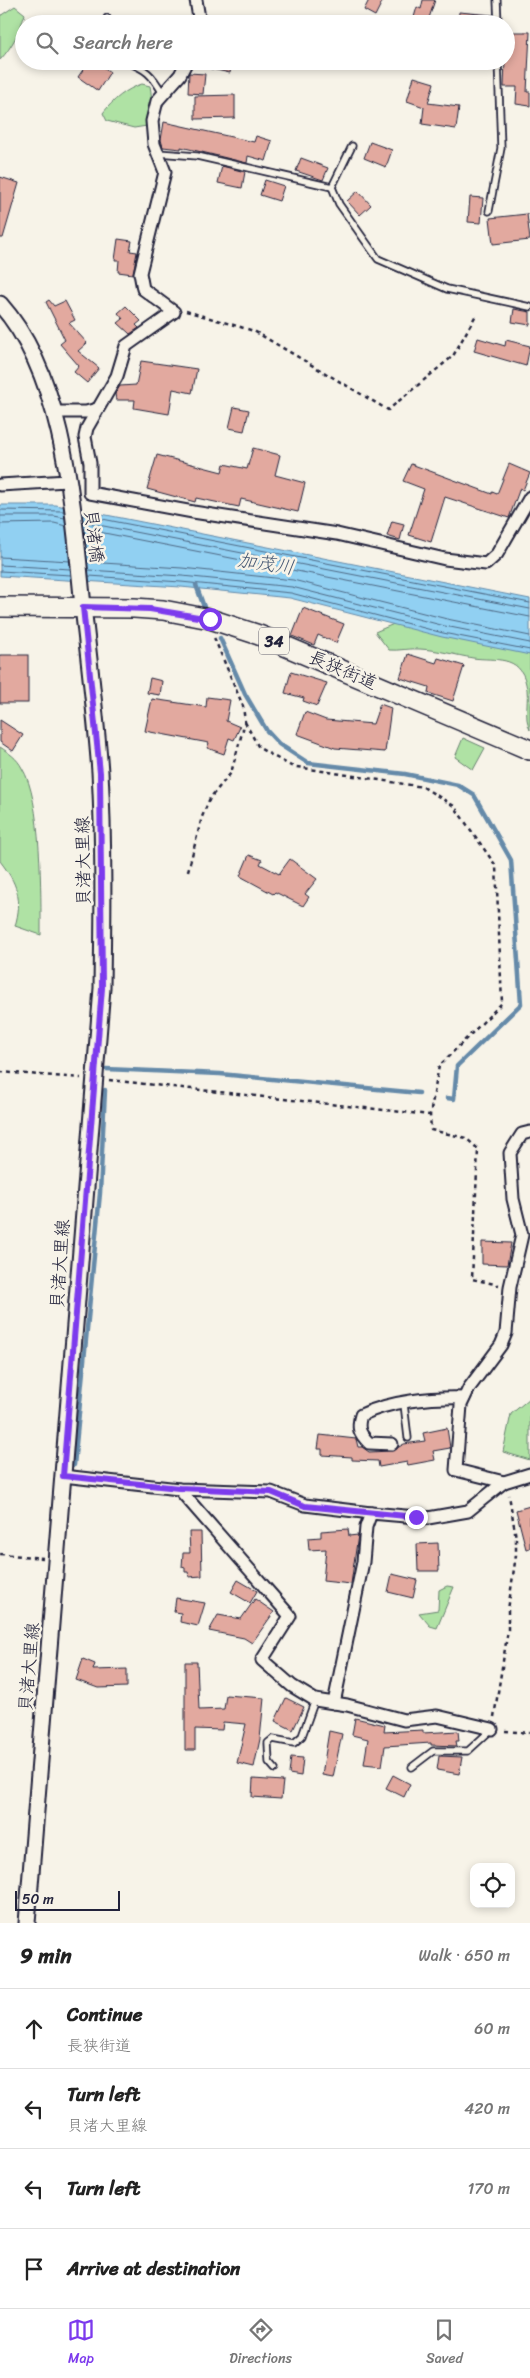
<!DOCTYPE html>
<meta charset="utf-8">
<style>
:root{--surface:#fff;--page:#f2f2f2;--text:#222;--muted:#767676;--line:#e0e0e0;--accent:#7c3aed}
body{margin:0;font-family:Sriracha,"Klee One",sans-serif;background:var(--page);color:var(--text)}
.controls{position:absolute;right:15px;bottom:15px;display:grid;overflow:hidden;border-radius:10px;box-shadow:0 2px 8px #0003}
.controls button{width:45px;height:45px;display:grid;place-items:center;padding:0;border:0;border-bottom:1px solid var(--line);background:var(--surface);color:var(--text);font:25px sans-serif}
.scale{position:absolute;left:15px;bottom:12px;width:105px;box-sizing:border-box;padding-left:5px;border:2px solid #22223b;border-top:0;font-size:14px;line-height:18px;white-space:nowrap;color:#22223b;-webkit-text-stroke:4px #f7f3e8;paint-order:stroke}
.stop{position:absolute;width:15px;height:15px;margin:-11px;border:4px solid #7c3aed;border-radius:50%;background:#fff}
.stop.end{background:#7c3aed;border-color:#fff;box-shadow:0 1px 5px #0008}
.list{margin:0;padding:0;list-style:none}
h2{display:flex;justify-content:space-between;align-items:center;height:65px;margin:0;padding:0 20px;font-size:21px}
h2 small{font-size:16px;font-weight:400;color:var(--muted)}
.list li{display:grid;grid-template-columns:32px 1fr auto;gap:15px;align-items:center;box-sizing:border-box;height:80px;padding:0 20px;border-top:1px solid var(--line)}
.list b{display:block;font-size:19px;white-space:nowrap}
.list p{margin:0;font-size:16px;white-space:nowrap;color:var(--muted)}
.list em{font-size:16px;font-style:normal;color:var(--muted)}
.icon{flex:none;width:28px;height:28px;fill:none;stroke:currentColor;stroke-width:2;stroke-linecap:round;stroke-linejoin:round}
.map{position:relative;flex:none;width:530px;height:1923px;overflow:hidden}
.search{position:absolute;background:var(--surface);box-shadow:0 2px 8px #0003;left:15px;right:15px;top:15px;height:55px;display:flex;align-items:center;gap:12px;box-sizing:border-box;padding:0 18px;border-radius:28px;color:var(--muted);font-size:19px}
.sheet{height:385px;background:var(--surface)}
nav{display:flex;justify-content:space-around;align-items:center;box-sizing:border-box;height:70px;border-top:1px solid var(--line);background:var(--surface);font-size:14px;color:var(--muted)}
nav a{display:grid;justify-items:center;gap:2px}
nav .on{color:var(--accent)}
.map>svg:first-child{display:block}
.green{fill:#afe2a4;stroke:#688270}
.water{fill:#91d0f2;stroke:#658aa9}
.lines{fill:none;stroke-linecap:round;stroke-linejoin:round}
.shore{stroke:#4e6884;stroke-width:1}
.stream{stroke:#658aa9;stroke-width:4.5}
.building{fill:#e2a99f;stroke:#22223b}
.service-casing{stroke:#22223b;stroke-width:9}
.minor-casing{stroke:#22223b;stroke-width:15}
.tertiary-casing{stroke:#22223b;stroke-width:19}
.primary-casing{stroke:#22223b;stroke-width:22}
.path{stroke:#22223b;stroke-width:2.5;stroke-dasharray:4 4;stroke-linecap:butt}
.service{stroke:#f7f3e8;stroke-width:5.5}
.minor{stroke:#f7f3e8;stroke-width:11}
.tertiary{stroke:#f7f3e8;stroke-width:15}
.primary{stroke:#f7f3e8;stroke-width:19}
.route{stroke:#7c3aed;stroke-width:6}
.labels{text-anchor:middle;stroke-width:5;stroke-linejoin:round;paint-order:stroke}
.shield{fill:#f7f3e8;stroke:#62616f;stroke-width:1}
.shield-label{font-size:16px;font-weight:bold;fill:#22223b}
.street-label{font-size:18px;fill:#22223b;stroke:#f7f3e8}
.water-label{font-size:19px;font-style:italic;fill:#435672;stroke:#f7f3e8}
</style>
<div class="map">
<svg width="530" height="1923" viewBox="0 0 530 1923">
<rect width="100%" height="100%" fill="#f7f3e8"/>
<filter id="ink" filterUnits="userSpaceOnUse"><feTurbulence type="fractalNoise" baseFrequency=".02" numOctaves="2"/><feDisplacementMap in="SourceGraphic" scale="10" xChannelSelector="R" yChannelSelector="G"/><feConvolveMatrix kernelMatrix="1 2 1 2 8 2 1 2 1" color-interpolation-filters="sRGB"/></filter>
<g filter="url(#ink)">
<g class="green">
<path d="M15,6L25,14C19,32 13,46 0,60V16Z"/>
<path d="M142,84L150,86C153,100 151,112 147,126L134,128L107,121L103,113C113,100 126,89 142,84Z"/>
<path d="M403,620L530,645V730C523,716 530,699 526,684C520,654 494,661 473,658C455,655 438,650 420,649C409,648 399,651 389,650L375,632Z"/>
<path d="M463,738L485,748L473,770L455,757Z"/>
<path d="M0,747C9,753 17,758 22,768C42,799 41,896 41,935L15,926C23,899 17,883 0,861Z"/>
<path d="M530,1398V1460L503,1452L511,1414Z"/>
<path d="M447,1586L454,1587L437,1628L430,1626L419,1613L438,1610L439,1590Z"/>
</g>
<path class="water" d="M0,505H56L530,599V655L442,637L290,598L181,587L0,576Z"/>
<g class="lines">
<g class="shore">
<path d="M0,510L64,511"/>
<path d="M82,515L530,603"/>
<path d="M0,516H54L65,518"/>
<path d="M83,522L530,609"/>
<path d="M0,524L54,523L66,526"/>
<path d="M84,529L530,617"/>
<path d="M0,557L70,561"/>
<path d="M87,562L182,568L293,580L447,619L530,636"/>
<path d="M0,565L70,569"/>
<path d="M88,570L182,576L292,587L445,626L530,643"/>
<path d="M0,571L71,575"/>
<path d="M89,576L181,582L291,593L443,633L530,650"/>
</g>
<g class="stream">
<path d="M196,585L204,607"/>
<path d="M220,638L245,694L267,731L279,744L308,763L405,774L458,785L474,795L511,860L521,1004L457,1066L454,1099L447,1098"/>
<path d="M106,1069L220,1074L419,1093"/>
<path d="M74,1465L100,1193L105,1090"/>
</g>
</g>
<g class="building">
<path d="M369,0H383L375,16L364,10Z"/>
<path d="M423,0H435L427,24H412L417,7L421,9Z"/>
<path d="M459,12L493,15V24H458Z"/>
<path d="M506,32H530L527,92H530V106L516,104L517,87H504Z"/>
<path d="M89,61H94L110,72L98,91L78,77Z"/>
<path d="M199,61H232L230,73L198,66Z"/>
<path d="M189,73L205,74L203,94L188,93Z"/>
<path d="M414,77L434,83L428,103L459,107L456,129L422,124L424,107L407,101Z"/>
<path d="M235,95V118L195,119V96Z"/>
<path d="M164,122L254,142L256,136L272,141L266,161L248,156L247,163L181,147V149L163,147L161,140Z"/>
<path d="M370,142L392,150L386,167L364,158Z"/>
<path d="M301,158L328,168L323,180L296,171Z"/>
<path d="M222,166L245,172L242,188L218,183Z"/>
<path d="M0,177L19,183L3,238H0Z"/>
<path d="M265,180L284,186L279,201L260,195Z"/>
<path d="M358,191L371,205L360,215L347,201Z"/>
<path d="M470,197L483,198L481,223L468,222Z"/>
<path d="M527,214L530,240L493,244L490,218Z"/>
<path d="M118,239L132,241L130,251L137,252L133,274L118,272L119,260H115Z"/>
<path d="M49,300L54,306L65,301L75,320L69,323L87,343L78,351L99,368L87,383L74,372L79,366L60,344L65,340L46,302Z"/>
<path d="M126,306L141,321L136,325L139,328L130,334L118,323L123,319L118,313Z"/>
<path d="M514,309L530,312V325L512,322Z"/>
<path d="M478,338L505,346L506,340L530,346L526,366L474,351Z"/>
<path d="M141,361L197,369L192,393L173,389L169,414L134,408L135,400H116L115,394L120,386L136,385Z"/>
<path d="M234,407L249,410L244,431L229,428Z"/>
<path d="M253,448L280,455L275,475L305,483L298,512L241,499L239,507L196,498L195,502L147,489L157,455L222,472L224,464L247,469Z"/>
<path d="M411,464L492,494V492L497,494L509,464L530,473L523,490L520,488L509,518L445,497L431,542L409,535L424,489L403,481Z"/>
<path d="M392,521L404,524L400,540L387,536Z"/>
<path d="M303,608L344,624L336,643L318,635L314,645L292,636Z"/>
<path d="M408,654L436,663L438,658L464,666L453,701L428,693L429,687L400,678Z"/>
<rect x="0" y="655" width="28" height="48"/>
<path d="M291,672L327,683L317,706L303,701L304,698L285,693Z"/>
<path d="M150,678L162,681L160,695L147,693Z"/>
<path d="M207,697L230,700L226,721L240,727L234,740L229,738L224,754L207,748L209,743L145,731L152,699L206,707Z"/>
<path d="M380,704L391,708L385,752L335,748L297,734L305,712L326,720L373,724Z"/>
<path d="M0,720L23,735L13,751L0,742Z"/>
<path d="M249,855L262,860L260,864L279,874L290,859L317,879L305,894L309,897L303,906L275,892L273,894L240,876Z"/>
<path d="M482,1242L511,1243L507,1265L482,1264Z"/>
<path d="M447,1428L450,1448L433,1451L435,1460L408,1465L407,1462L379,1467L378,1461L352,1460V1457L322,1455V1449H318L320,1435L356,1439L358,1447H362L369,1452L392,1451L404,1444L425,1441L423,1433Z"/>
<path d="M530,1506V1548L526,1549L516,1510Z"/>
<path d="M348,1529L349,1536L358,1535L351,1584L323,1581L326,1549L309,1550L308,1538L321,1537V1531Z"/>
<path d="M189,1532H201L202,1576L189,1577L188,1572H185V1568L182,1567L183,1553H190Z"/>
<path d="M438,1543L439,1571H418L417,1544Z"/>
<path d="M392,1574L417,1580L413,1598L388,1592Z"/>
<path d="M238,1580L257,1591L250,1603L231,1592Z"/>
<path d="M176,1598L205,1603L198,1626L180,1622L181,1613L174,1612Z"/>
<path d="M255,1599L274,1612L252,1643L244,1638L209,1631L218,1615L241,1619Z"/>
<path d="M83,1659L95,1664L93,1670L127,1669V1687L98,1688L76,1680Z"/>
<path d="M185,1662H197L199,1710L224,1709L226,1695L264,1698L260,1739L254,1767L237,1763L246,1724L223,1722L222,1730L195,1729V1750H185Z"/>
<path d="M286,1698L304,1707L293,1730L275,1721Z"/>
<path d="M355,1718L385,1725L384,1732L423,1730V1733L458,1731L459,1741H456L457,1746L431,1745V1743L385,1746L382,1766L364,1764L368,1739L352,1735Z"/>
<path d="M329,1731L342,1734L333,1777L322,1775Z"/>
<path d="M439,1756L462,1757L459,1774L437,1770Z"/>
<path d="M291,1757L303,1758L301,1776L289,1774Z"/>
<path d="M393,1775L410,1784L404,1797L386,1788Z"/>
<path d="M253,1779L283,1781L281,1799L252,1797Z"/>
</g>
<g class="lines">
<g class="service-casing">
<g id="service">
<path d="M497,0L498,24"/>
<path d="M107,18L109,24"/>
<path d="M125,61C146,69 152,74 163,94"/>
<path d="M352,146L332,187L339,204L378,259L447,289L530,307"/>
<path d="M158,153L197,156L332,187"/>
<path d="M489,211L501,148L498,61"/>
<path d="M404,1404L408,1438"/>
<path d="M412,1767L433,1751H468L492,1729"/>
<path d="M275,1769L269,1762L268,1743L273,1739L294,1743L302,1736L315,1700"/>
</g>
</g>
<g class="minor-casing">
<g id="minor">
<path d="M196,0L200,24"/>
<path d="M187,61L180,75L157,101L152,121L154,144L165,172L140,273L143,289L174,312L126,346L117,376L87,428L85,437L90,463V493L193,512L337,534L445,559L486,564L497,554L530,497"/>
<path d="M55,412H86L97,409"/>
<path d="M0,485L67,481"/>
<path d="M392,1444L369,1443C359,1433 357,1428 361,1415C390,1401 431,1397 464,1398"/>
<path d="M63,1476L179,1489L271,1492L305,1505L371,1513"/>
<path d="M504,1482L530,1474"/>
<path d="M179,1489L290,1616L262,1660L292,1686L315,1700L347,1705L404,1720L437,1716L492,1729"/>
<path d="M334,1703L363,1562L366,1527L371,1513L428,1518L468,1511L504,1482L456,1470L461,1405L469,1388L501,1345L506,1333L510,1287L522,1235L513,1199L510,1153L522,1134L530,1132"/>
</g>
</g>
<g class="tertiary-casing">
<path id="tertiary" d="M0,304C66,378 73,511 83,606C89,661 96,716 100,772C104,843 103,916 102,988L27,1923"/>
</g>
<g class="primary-casing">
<path id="primary" d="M0,607L134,608L163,610L210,619L259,635L530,750"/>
</g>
<g class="path">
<path d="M186,311L254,331L388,410L453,356L476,315"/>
<path d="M245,722L259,748L291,766L423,787L454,806L496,866L502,1003L439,1066L430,1115L431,1130L466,1138L478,1149L472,1279L499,1285"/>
<path d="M188,871L202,817L210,798L231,773L245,722L243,706L213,635"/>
<path d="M0,1072L81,1078"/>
<path d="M109,1080L430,1115"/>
<path d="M0,1554L43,1558"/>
<path d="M494,1717L508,1630V1610L516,1555V1538L509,1495"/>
<path d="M505,1731L530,1733"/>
</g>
<use href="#service" class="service"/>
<use href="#minor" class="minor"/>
<use href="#tertiary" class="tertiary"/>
<use href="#primary" class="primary"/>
</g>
</g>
<g class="lines" filter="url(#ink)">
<path class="route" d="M210,619L150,609L83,607L100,773L102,988L63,1476L179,1488L271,1492L305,1506L416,1517"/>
</g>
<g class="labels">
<rect class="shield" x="259" y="627.5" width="30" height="27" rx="4"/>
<g class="shield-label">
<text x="274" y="647">34</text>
</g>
<g class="street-label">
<text transform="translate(94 536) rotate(83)" y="6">貝渚橋</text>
<text transform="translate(343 670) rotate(23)" y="6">長狭街道</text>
<text transform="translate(83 861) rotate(-91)" y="6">貝渚大里線</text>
<text transform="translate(60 1264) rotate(-86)" y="6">貝渚大里線</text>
<text transform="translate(29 1667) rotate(-85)" y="6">貝渚大里線</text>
</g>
<g class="water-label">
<text transform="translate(266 563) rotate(8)" y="7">加茂川</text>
</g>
</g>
</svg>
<div class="controls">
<button><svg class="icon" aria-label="locate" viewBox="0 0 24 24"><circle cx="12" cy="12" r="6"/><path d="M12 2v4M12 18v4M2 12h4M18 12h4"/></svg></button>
</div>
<div class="scale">50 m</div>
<div class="stop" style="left:210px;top:619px"></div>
<div class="stop end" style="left:416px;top:1517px"></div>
<div class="search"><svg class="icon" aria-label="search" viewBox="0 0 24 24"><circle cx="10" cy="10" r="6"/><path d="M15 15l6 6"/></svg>Search here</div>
</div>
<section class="sheet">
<h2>9 min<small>Walk · 650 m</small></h2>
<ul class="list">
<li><svg class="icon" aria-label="ahead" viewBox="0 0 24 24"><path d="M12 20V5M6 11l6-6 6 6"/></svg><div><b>Continue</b><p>長狭街道</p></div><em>60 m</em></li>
<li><svg class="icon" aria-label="left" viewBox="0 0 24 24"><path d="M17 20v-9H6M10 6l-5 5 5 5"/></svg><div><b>Turn left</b><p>貝渚大里線</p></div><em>420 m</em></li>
<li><svg class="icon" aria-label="left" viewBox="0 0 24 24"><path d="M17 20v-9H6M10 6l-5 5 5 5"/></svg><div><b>Turn left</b></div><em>170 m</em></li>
<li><svg class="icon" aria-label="arrive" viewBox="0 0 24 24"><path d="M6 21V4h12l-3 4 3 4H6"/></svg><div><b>Arrive at destination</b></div></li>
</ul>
</section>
<nav>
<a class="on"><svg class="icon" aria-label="map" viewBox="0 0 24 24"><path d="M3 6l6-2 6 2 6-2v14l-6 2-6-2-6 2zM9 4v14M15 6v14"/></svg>Map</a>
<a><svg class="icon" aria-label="directions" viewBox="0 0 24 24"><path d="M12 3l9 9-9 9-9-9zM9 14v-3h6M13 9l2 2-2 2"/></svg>Directions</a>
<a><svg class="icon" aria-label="saved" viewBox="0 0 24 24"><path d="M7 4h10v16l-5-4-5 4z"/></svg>Saved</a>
</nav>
